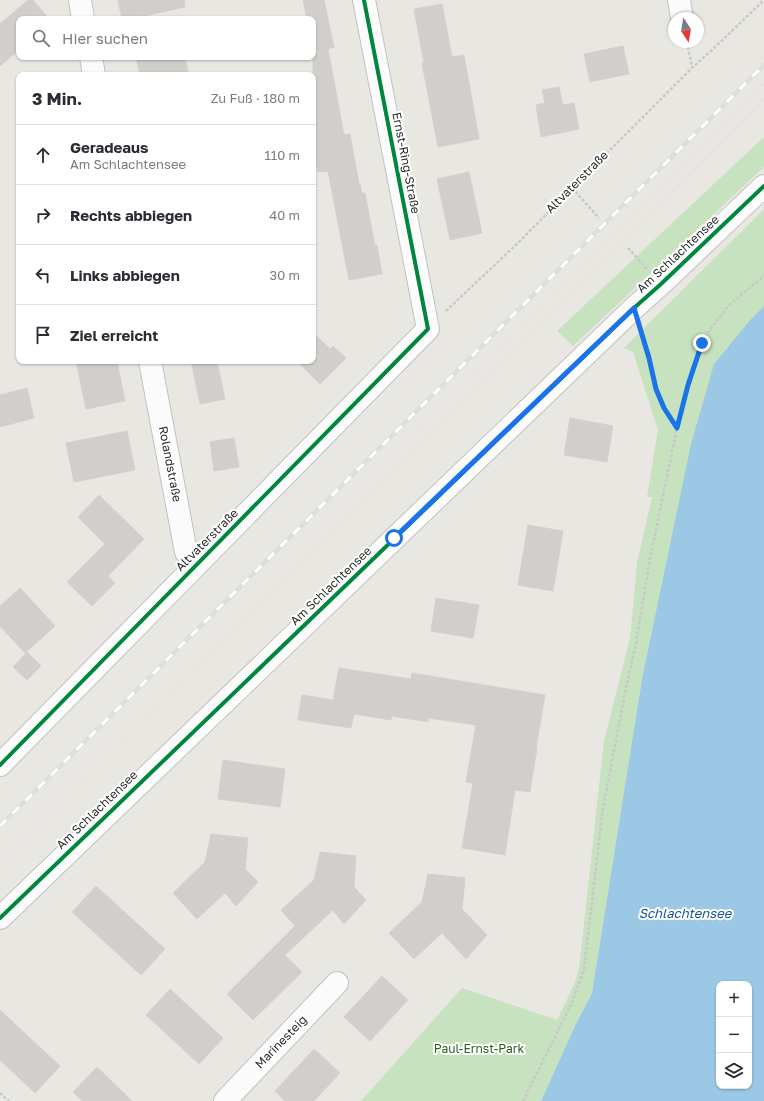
<!DOCTYPE html>
<html lang="de">
<meta charset="utf-8">
<style>
:root{--surface:#fff;--page:#f7f7f7;--text:#2b2b33;--muted:#7c7c81;--line:#e1e1e2}
body{margin:0;font-family:"Golos Text",sans-serif;background:var(--page);color:var(--text)}
.controls{position:absolute;right:12px;bottom:12px;display:grid;overflow:hidden;border-radius:8px;box-shadow:0 1px 3px #0004}
.controls button{width:36px;height:36px;display:grid;place-items:center;padding:0;border:0;border-bottom:1px solid var(--line);background:var(--surface);color:var(--text);font:20px sans-serif}
.compass{position:absolute;left:668px;top:12px;width:36px;height:36px;border-radius:50%;background:var(--surface);box-shadow:0 1px 3px #0004;rotate:168deg}
.stop{position:absolute;width:12px;height:12px;margin:-9px;border:3px solid #1a73e8;border-radius:50%;background:#fff}
.stop.end{background:#1a73e8;border-color:#fff;box-shadow:0 1px 4px #0008}
.list{margin:0;padding:0;list-style:none}
h2{display:flex;justify-content:space-between;align-items:center;height:52px;margin:0;padding:0 16px;font-size:17px}
h2 small{font-size:13px;font-weight:400;color:var(--muted)}
.list li{display:grid;grid-template-columns:26px 1fr auto;gap:12px;align-items:center;box-sizing:border-box;height:60px;padding:0 16px;border-top:1px solid var(--line)}
.list b{display:block;font-size:15px;white-space:nowrap}
.list p{margin:0;font-size:13px;white-space:nowrap;color:var(--muted)}
.list em{font-size:13px;font-style:normal;color:var(--muted)}
.icon{flex:none;width:22px;height:22px;fill:none;stroke:currentColor;stroke-width:2;stroke-linecap:round;stroke-linejoin:round}
.map{position:relative;flex:none;width:764px;height:1101px;overflow:hidden}
.search{position:absolute;background:var(--surface);box-shadow:0 1px 3px #0004;left:16px;top:16px;width:300px;height:44px;display:flex;align-items:center;gap:10px;box-sizing:border-box;padding:0 14px;border-radius:8px;color:var(--muted);font-size:15px}
.panel{position:absolute;background:var(--surface);box-shadow:0 1px 3px #0004;left:16px;top:72px;width:300px;height:292px;border-radius:8px}
.map>svg:first-child{display:block}
.green{fill:#c7e2be}
.water{fill:#9bc8e5;fill-rule:evenodd}
.building{fill:#d0cfcb;stroke:#d4d2ce}
.lines{fill:none;stroke-linecap:round;stroke-linejoin:round}
.minor-casing{stroke:#c3c2c2;stroke-width:24}
.path{stroke:#c8c8c7;stroke-width:2.5;stroke-dasharray:3 2;stroke-linecap:butt}
.minor{stroke:#fcfbfb;stroke-width:22}
.tram{stroke:#dededf;stroke-width:1}
.rail-casing{stroke:#dededf;stroke-width:4.5}
.rail{stroke:#fff;stroke-width:3;stroke-dasharray:9;stroke-linecap:butt}
.cycleway-casing{stroke:#fff;stroke-width:6}
.cycleway{stroke:#00873e;stroke-width:4}
.route{stroke:#1a73e8;stroke-width:5}
.labels{text-anchor:middle;stroke-width:4;stroke-linejoin:round;paint-order:stroke}
.street-label{font-size:12px;fill:#2b2b2b;stroke:#fff}
.park-label{font-size:12px;fill:#256420;stroke:#fff}
.water-label{font-size:13px;font-style:italic;fill:#185793;stroke:#fff}
</style>
<div class="map">
<svg width="764" height="1101" viewBox="0 0 764 1101">
<rect width="100%" height="100%" fill="#e9e7e2"/>
<g class="green">
<path d="M764,137V167L573,346L557,331Z"/>
<path d="M764,209V306L750,320L714,364L642,679L592,993L575,1026L541,1101H361L462,988L557,1020L574,985L579,969L604,741L630,638L637,563L652,497H647L658,430L633,352L624,348Z"/>
</g>
<path class="water" d="M764,306V1101H541L575,1026L592,993L642,679L691,444L714,364L750,320ZM719,984H749V1086H719Z"/>
<g class="building">
<path d="M28,0H33L49,19H19V50L0,66V24Z"/>
<path d="M118,0H184L185,7L130,19H122Z"/>
<path d="M303,0H324L334,47L328,49L344,135L350,134L359,184H360L362,193H365L375,246L377,245L382,274L349,280L328,171L318,172L313,145V19H307Z"/>
<path d="M442,4L452,57L464,55L479,139L438,147L422,63H424L414,9Z"/>
<path d="M623,46L629,74L590,82L584,54Z"/>
<path d="M136,57H185L188,72L171,75H140Z"/>
<path d="M559,87L563,105L574,103L579,129L541,137L536,105L545,103L542,90Z"/>
<path d="M469,172L482,233L450,240L437,179Z"/>
<path d="M313,332L330,349L333,346L346,358L320,384L297,361H313Z"/>
<path d="M76,361H117L125,401L86,409Z"/>
<path d="M191,361H217L225,399L200,404Z"/>
<path d="M27,388L34,418L0,427V395Z"/>
<path d="M570,418L613,426L607,462L564,455Z"/>
<path d="M127,431L135,470L74,482L66,443Z"/>
<path d="M234,438L239,467L214,471L210,442Z"/>
<path d="M99,495L144,539L108,576L115,583L92,606L67,582L105,544L78,517Z"/>
<path d="M528,525L563,531L553,591L518,585Z"/>
<path d="M20,588L55,626L25,653L0,626V606Z"/>
<path d="M436,598L479,605L473,638L431,631Z"/>
<path d="M27,652L41,666L27,680L13,667Z"/>
<path d="M339,668L411,679L412,673L545,695L536,748H537L530,792L515,790L505,855L462,848L473,783L466,782L476,725L428,718V722L392,716L391,720L354,714L351,728L298,720L302,695L333,700Z"/>
<path d="M223,760L285,769L280,807L218,799Z"/>
<path d="M211,834L248,838L245,869L258,882L236,906L225,893L197,919L173,893L205,862Z"/>
<path d="M320,852L356,856L354,887L366,900L344,924L333,910L285,955L302,972L253,1020L227,994L295,926L281,910L314,880Z"/>
<path d="M428,874L465,878L462,909L487,935L466,959L442,933L414,959L389,933L422,902Z"/>
<path d="M96,886L165,949L141,975L72,912Z"/>
<path d="M382,976L408,1000L370,1041L344,1017Z"/>
<path d="M170,989L223,1038L199,1064L146,1015Z"/>
<path d="M0,1010L60,1066L35,1093L0,1060Z"/>
<path d="M314,1049L340,1073L314,1101H285L275,1091Z"/>
<path d="M97,1067L132,1101H82L73,1092Z"/>
</g>
<g class="lines">
<g class="minor-casing">
<g id="minor">
<path d="M80,0L83,19"/>
<path d="M679,0L682,18"/>
<path d="M91,57L94,75"/>
<path d="M150,361L186,552L197,563"/>
<path d="M0,765L428,329L364,0"/>
<path d="M0,918L634,308L661,284L764,186"/>
<path d="M225,1101L337,983"/>
</g>
</g>
<g class="path">
<path d="M687,42L692,67"/>
<path d="M572,188L599,218"/>
<path d="M628,248L648,270"/>
<path d="M446,311L519,242L572,188L692,68L712,50L764,0"/>
<path d="M640,330L649,358L656,389L664,408L677,427"/>
<path d="M0,1093L9,1101"/>
<path d="M523,1101L572,1003L584,969L603,808L626,688L636,643L650,559L677,428L688,385L702,343L709,331L729,305L764,276"/>
</g>
<use href="#minor" class="minor"/>
<g class="tram">
<path d="M0,844L764,82"/>
<path d="M0,861L764,99"/>
</g>
<g class="rail-casing">
<path id="rail" d="M0,826L764,65"/>
</g>
<use href="#rail" class="rail"/>
<g class="cycleway-casing">
<g id="cycleway">
<path d="M0,765L428,329L364,0"/>
<path d="M0,918L634,308L661,284L764,186"/>
</g>
</g>
<use href="#cycleway" class="cycleway"/>
</g>
<g class="lines">
<path class="route" d="M394,538L634,308L649,358L656,389L664,408L677,428L688,385L702,343"/>
</g>
<g class="labels">
<g class="street-label">
<text transform="translate(406 163) rotate(79)" y="4">Ernst-Ring-Straße</text>
<text transform="translate(577 182) rotate(-45)" y="4">Altvaterstraße</text>
<text transform="translate(678 254) rotate(-43)" y="4">Am Schlachtensee</text>
<text transform="translate(170 464) rotate(79)" y="4">Rolandstraße</text>
<text transform="translate(207 540) rotate(-45)" y="4">Altvaterstraße</text>
<text transform="translate(331 586) rotate(-44)" y="4">Am Schlachtensee</text>
<text transform="translate(97 810) rotate(-44)" y="4">Am Schlachtensee</text>
<text transform="translate(281 1042) rotate(-46)" y="4">Marinesteig</text>
</g>
<g class="park-label">
<text x="479" y="1053">Paul-Ernst-Park</text>
</g>
<g class="water-label">
<text x="685" y="918">Schlachtensee</text>
</g>
</g>
</svg>
<div class="controls">
<button>+</button>
<button>−</button>
<button><svg class="icon" aria-label="layers" viewBox="0 0 24 24"><path d="M12 4l9 5-9 5-9-5zM3 14l9 5 9-5"/></svg></button>
</div>
<svg class="compass" viewBox="-18 -18 36 36"><path d="M0-13l5 13h-10z" fill="#e53935"/><path d="M0 13l5-13h-10z" fill="#7c7c81"/></svg>
<div class="stop" style="left:394px;top:538px"></div>
<div class="stop end" style="left:702px;top:343px"></div>
<div class="search"><svg class="icon" aria-label="search" viewBox="0 0 24 24"><circle cx="10" cy="10" r="6"/><path d="M15 15l6 6"/></svg>Hier suchen</div>
<section class="panel">
<h2>3 Min.<small>Zu Fuß · 180 m</small></h2>
<ul class="list">
<li><svg class="icon" aria-label="ahead" viewBox="0 0 24 24"><path d="M12 20V5M6 11l6-6 6 6"/></svg><div><b>Geradeaus</b><p>Am Schlachtensee</p></div><em>110 m</em></li>
<li><svg class="icon" aria-label="right" viewBox="0 0 24 24"><path d="M7 20v-9h11M14 6l5 5-5 5"/></svg><div><b>Rechts abbiegen</b></div><em>40 m</em></li>
<li><svg class="icon" aria-label="left" viewBox="0 0 24 24"><path d="M17 20v-9H6M10 6l-5 5 5 5"/></svg><div><b>Links abbiegen</b></div><em>30 m</em></li>
<li><svg class="icon" aria-label="arrive" viewBox="0 0 24 24"><path d="M6 21V4h12l-3 4 3 4H6"/></svg><div><b>Ziel erreicht</b></div></li>
</ul>
</section>
</div>
